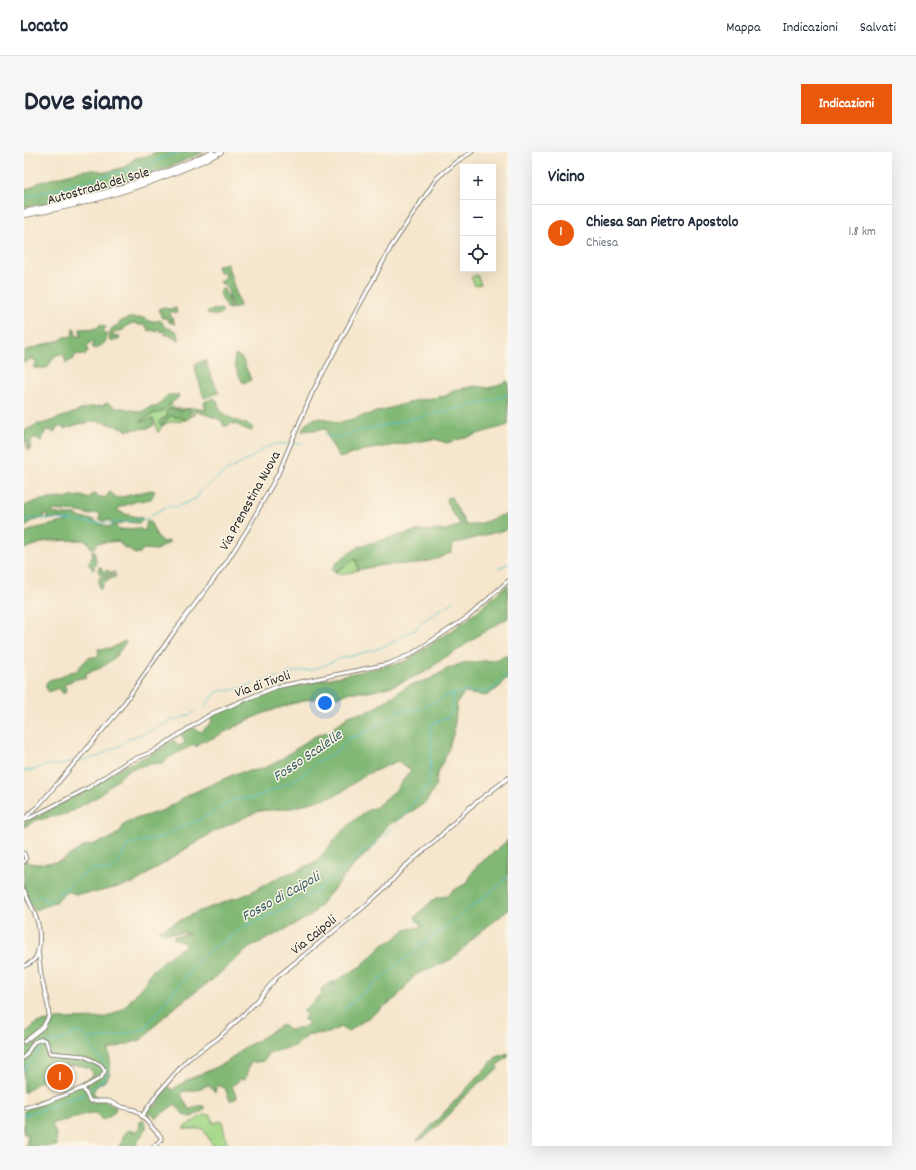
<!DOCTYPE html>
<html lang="it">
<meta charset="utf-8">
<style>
:root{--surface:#fff;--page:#f6f6f7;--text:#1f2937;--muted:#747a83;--line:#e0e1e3;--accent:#ea580c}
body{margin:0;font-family:Dekko,sans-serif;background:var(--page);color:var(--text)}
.controls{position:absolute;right:12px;top:12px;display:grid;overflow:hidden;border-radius:0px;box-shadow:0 4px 16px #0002}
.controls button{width:36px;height:36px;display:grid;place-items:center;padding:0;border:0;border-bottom:1px solid var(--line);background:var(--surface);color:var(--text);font:20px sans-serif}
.you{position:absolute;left:301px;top:551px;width:14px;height:14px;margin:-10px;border:3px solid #fff;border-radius:50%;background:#1a73e8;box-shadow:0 0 0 6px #1a73e833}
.badge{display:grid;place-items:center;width:26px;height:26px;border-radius:50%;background:var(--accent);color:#fff;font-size:13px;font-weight:700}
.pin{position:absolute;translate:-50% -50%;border:2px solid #fff;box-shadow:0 1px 4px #0006}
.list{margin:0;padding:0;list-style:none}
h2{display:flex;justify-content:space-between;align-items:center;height:52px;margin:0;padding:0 16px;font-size:17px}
h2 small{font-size:13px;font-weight:400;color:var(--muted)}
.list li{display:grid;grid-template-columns:26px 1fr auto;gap:12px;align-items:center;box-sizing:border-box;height:56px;padding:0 16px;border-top:1px solid var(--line)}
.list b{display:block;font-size:15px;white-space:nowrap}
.list p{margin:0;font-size:13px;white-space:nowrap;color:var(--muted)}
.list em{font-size:13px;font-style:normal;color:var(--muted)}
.icon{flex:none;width:22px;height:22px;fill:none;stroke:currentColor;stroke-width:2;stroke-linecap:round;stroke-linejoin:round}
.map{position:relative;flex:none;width:484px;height:994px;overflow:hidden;border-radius:0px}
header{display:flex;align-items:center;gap:24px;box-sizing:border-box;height:56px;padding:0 20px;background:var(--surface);border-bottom:1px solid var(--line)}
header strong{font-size:19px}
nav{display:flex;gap:22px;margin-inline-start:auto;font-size:14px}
.intro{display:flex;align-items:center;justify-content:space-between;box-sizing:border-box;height:96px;padding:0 24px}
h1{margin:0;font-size:28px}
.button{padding:10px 18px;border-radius:0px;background:var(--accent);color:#fff;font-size:14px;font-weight:700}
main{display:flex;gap:24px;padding:0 24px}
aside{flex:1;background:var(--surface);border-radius:0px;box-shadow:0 4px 16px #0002}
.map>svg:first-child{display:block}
.green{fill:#a2d787;stroke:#5f7a52}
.forest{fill:#81b874;stroke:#4e6a48;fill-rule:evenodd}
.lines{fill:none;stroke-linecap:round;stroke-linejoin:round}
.stream{stroke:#57c4cd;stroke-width:1}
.secondary-casing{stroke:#888174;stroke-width:5}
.highway-casing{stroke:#888174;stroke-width:6}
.secondary{stroke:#fff;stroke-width:3}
.highway{stroke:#fff;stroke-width:4.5}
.labels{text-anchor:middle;stroke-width:3;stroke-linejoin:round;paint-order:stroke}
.street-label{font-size:14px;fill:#1c1c1c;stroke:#fcf5e5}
.water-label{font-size:15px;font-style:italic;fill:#345f63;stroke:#fcf5e5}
</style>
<header>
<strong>Locato</strong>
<nav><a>Mappa</a><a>Indicazioni</a><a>Salvati</a></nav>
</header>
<div class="intro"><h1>Dove siamo</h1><a class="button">Indicazioni</a></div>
<main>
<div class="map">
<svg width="484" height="994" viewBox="0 0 484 994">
<rect width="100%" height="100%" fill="#fcf5e5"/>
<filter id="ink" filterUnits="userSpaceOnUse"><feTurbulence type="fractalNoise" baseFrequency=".025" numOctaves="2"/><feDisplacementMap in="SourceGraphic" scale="8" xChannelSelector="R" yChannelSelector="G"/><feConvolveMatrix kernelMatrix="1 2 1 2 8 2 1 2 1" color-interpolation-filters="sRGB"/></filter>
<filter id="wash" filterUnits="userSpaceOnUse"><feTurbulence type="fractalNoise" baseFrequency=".012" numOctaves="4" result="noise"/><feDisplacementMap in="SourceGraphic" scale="16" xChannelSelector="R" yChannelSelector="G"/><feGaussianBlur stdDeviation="0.9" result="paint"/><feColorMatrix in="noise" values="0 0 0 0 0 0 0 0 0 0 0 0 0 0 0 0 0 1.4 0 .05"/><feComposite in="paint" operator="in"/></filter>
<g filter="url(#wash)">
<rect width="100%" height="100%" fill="#f5e6cc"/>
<g class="green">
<path d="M453,123L457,132L451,134L447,125Z"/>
<path d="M147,252L150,256C158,258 164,256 172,256L171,258L172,259L165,261L167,259L162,257L156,259L146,256L142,259L143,264L136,268L138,274L144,267L146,264L158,266L162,268C151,270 139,268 135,280H133L132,272L129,267L117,270V269C127,262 139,259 147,252Z"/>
<path d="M332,407L334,418L318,423L311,420Z"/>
<path d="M180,963H187L189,971L198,969L203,991L197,994H189L179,977H160V975Z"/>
</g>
<g class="forest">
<path d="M131,0H180L143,16L79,38L69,35L42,42L31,50L0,55V37L6,36L16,30L59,18H71L82,20L101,15L111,6L125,4Z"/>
<path d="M203,111L216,154L208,157L203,134L196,131L197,128L202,126L201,120L195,121L193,114Z"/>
<path d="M199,136L204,145L206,157H203L195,140Z"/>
<path d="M141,155L143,157L152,156L153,161H151L148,159L146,162L151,172L145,170L143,166H138L135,159L136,156Z"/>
<path d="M197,157L199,159C194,165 190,164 184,162V159Z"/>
<path d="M105,166H120L127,170L136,168L138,170C140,177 146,176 152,179L155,185V188H152L151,185H147L145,183H141V179H140L137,180L135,177L132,180L129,178L125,179L121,173H115L110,171L104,173L99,178L89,181V184H95L96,186L87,190L85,188C87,181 84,176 94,173L96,170Z"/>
<path d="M76,172L82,175L79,179L83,183C83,191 79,192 72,197L68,195L70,191L68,189L63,194L64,199L61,203L54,202L50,204V207L42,211L40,203L34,202L29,206L23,216H10V214L13,210H12L9,207H6L0,211V199L32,189H35L42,184L43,185L48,184L49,177H51L52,184H56L58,182L56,180V177L74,176Z"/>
<path d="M211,203L218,206L227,228L219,231C215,223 208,212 211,203Z"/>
<path d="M179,209H182L184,217L195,241L180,246L171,217L172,216L171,212Z"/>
<path d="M484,229V273L423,291L410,287L340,298L316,306L305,288L302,277L278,279C286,261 298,265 314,271L394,248L422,244L430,238L452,234L465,236Z"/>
<path d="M144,243H154L155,245L136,261H129L127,264L122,265L117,269L118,270L122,268L129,267L130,273C123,279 111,275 102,279L101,276C90,275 71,264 61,272L58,271L40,277L39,275H33L30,281L25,278H22L20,282L19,287L17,289H15V286H10L7,289L6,298H5L3,294L4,290L3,289L1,290L0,295V279L14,272H18L60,257L66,255L78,254L83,251L93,256H100L117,260L128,254L133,255C137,251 141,245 144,243Z"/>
<path d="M190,246C195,249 194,256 198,260C201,265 219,271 225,273L229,276L228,279C220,278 216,273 208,271L203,274H200L197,268L172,259L171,257L176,256L182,258L180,250Z"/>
<path d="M146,256L156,259L164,257L167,258L165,262L166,264L169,262L173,261L162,268L158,266L146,264L138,274L136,273L135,270L143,265L142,259Z"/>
<path d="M127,338L131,339L127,347L110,350L94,356L93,358L101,362L118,366L119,368L114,371L101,370L91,373L95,378L113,376L121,379L123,369H126L133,385L139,390L145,389V391L132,398L119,397L116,401L110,402L105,397L100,396L95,389L73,391L71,396H67L64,390L59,388L23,389L0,397V381L13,376L44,369L45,368L36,366L24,367L23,362H21L20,366L8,369L0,376V354L15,348L58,344L66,347L67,343L70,342L73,344L81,346L86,340L93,346ZM29,358C43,360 53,358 66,363C70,361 73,360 77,363L74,367L79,369L84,368L89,370V374L85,375L76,372L69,368L57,366L52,363H41L28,361Z"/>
<path d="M427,345L442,373C456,375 470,364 484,362V377L429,392L428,400L413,407L391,412L359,413L334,418L332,407L311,420L308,418L314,409L336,394L392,379L422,378L437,373L426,357L422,346Z"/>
<path d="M68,398L71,399L72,411L70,413V418H69L64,411L69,404L68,399Z"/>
<path d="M75,415H77L79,420L84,418L86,420L92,421L77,424L74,419Z"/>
<path d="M92,423L91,425L80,430L78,436H75V426Z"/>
<path d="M484,432V466L453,484L434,498L420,506L403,519L392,524L368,534L345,540H327L310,546L286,547L264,553L235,563L187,587L177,590L172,595L171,592L144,606L139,611L125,612L104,618L75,644L42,662L13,668L0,675V671C7,665 16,664 24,658L66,637L96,616L131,600L150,588L155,594L161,591L157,582L168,575L177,580L188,570L186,564L252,538L380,510L443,468Z"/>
<path d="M100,489L102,490C91,507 82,516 62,521V525L49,528L40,533L42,537L41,541H37L34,536L25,540L22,536V531C26,526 31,527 37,525C44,522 42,520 52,519L64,506L75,504L74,497L88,496Z"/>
<path d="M484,503V526L480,528L477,534L462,544L440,541L433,551L430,579L425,596L412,626V634L402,650L384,662L364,673L347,697L330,713L287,764L225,796L188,828L159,849L135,869L117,888L84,898C87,910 90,923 78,931C74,933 71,935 69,940L73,945L84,950L91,954L92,957C88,963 85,966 78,968L72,961C63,960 55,965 47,967C40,969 35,969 28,972L32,982L33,994H2L4,985L3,982H0V959L10,951L34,942L60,929L69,923V921L65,916L55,913L36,915L0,941V882L13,871L35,867L81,866L99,857L121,831L127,820L143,806L161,794V791L150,787V784H158L166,781H140L134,779L173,760L221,743L257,724L277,717L294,708L312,686L329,669L344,658L352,655L371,639L387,618L374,609L341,623L315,642L268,656L235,659L191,679L157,700L110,731L74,740L52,742L42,739L32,750L10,759L0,738V704L2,708L5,711L14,712L31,710L38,708L59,695L83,688L95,681L102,670L140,658L164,643L213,621L238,617L253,610L289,585L305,579L326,563L346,559L384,534L406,527L423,517L439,511L470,508Z"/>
<path d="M484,688V758L455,781L428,807L391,823L372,846L324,880L316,875L305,881L286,882L270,894L244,901L243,902V905L239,909L226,911L221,927H217L208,934L213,946L206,949L201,936L193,933L191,940L186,934L184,933L169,939H160L157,942C157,943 164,956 165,957C171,957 175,951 181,955L180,958L168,965L160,963L151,952L132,966L128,961L123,966L120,963L128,952L132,954L135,951L134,950L138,946L135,942L143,933L148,938L163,928L193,915L204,909L221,895L231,890L256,874L261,873L265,878L278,876L284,872L283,868H279L284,862L280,861V858L298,842L297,838V837L307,829L310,831L306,834L307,836L312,829L337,814L361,791L369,788L380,778L397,775L396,772L392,768V764L409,748L413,746L423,744L428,739L443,731L451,716Z"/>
<path d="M484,901V905L473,913L474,917L462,928L456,930L436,949L428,960L403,984L398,987L393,988L398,984L472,905Z"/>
<path d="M119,968L122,972V977L111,994H94L97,993L100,981L104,978L111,980L115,978L116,970Z"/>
</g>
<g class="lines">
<g class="stream">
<path d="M0,46L110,16L156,0"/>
<path d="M300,282C305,283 310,286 315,285C324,284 330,278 340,278L465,249L484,243"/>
<path d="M0,368C25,364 49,370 74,371C91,372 106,368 123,367L127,363L142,355L146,354L153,355L173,346L176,340L201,320L227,306L239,297L251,292H279"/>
<path d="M475,416L484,412"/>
<path d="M261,522L275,519L288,518L315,507L353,497L370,490L383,481L391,478L397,471L413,459L430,450"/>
<path d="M236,529L256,524"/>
<path d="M180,555L192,541L198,538L205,539L230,532"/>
<path d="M55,609L76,604L85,598L97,593L103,587L124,580L148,568L158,566L171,560"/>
<path d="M0,619L8,618L23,613H35L50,609"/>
<path d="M0,747L2,749C12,748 12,743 18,743L22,750H25L36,740L43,736L50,728L61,721L71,716L83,719L88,717L93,714L103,694L109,691L136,686L163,672L174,669L211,647L230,646L264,631L280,622L294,609L303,606L315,597L325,586L341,581L353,573L368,565L374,558C379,557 385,560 390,558C405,555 417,544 432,541C443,538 454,542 465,539C473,537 476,527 484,524"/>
<path d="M319,858L395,795L477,732L484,723"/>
<path d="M24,892L44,885L52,880L64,885"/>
<path d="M0,918L18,895L21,893"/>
<path d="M0,963L21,957L45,947L60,943L78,929L82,924L83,919C79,907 66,898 65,886H84L120,877L178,804L220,775L269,752L292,739L360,684L385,656L405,632L407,604V572C429,564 429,564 429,541"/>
</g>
</g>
</g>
<g filter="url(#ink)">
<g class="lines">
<g class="secondary-casing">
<g id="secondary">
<path d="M0,667L15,653L94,560L150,480L202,411L223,378L254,322L288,241L367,95L413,26L432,10L448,0"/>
<path d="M0,669L64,636L103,610L128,600L187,562L252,535L364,512L386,503L444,465L484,429"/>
<path d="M0,701L2,707L0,710"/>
<path d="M0,738C9,759 18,771 15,795C13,806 10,810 0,814"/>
<path d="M0,890L19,875L25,864L24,854L17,823L14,797"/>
<path d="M0,906L10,890L18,887L22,889L26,901L60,904L77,913L81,919L77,926L59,936L20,951L0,956"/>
<path d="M59,936L66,949H84L98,955L111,958L115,961L137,985V988L130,994"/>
<path d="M118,964L134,941L164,907L193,887L215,867L233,849L253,825L341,754L363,734L379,716L411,689L445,656L484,626"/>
</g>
</g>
<g class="highway-casing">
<g id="highway">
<path d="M0,60C65,47 128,29 188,0"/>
<path d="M0,63C70,51 133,31 197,0"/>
</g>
</g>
<use href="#secondary" class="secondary"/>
<use href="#highway" class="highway"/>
</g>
</g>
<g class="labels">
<g class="street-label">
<text transform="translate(74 33) rotate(-16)" y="5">Autostrada del Sole</text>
<text transform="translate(225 348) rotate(-61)" y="5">Via Prenestina Nuova</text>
<text transform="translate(238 531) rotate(-19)" y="5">Via di Tivoli</text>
<text transform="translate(289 782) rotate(-39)" y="5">Via Caipoli</text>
</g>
<g class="water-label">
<text transform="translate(283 603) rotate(-34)" y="5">Fosso Scalelle</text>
<text transform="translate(256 744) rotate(-29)" y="5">Fosso di Caipoli</text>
</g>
</g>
</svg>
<div class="controls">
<button>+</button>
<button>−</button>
<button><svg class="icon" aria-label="locate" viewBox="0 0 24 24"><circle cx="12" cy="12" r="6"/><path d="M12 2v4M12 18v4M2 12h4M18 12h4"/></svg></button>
</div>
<div class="you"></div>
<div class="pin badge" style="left:36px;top:925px">1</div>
</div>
<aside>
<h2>Vicino<small></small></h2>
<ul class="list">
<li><span class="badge">1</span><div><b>Chiesa San Pietro Apostolo</b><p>Chiesa</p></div><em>1.8 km</em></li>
</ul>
</aside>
</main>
